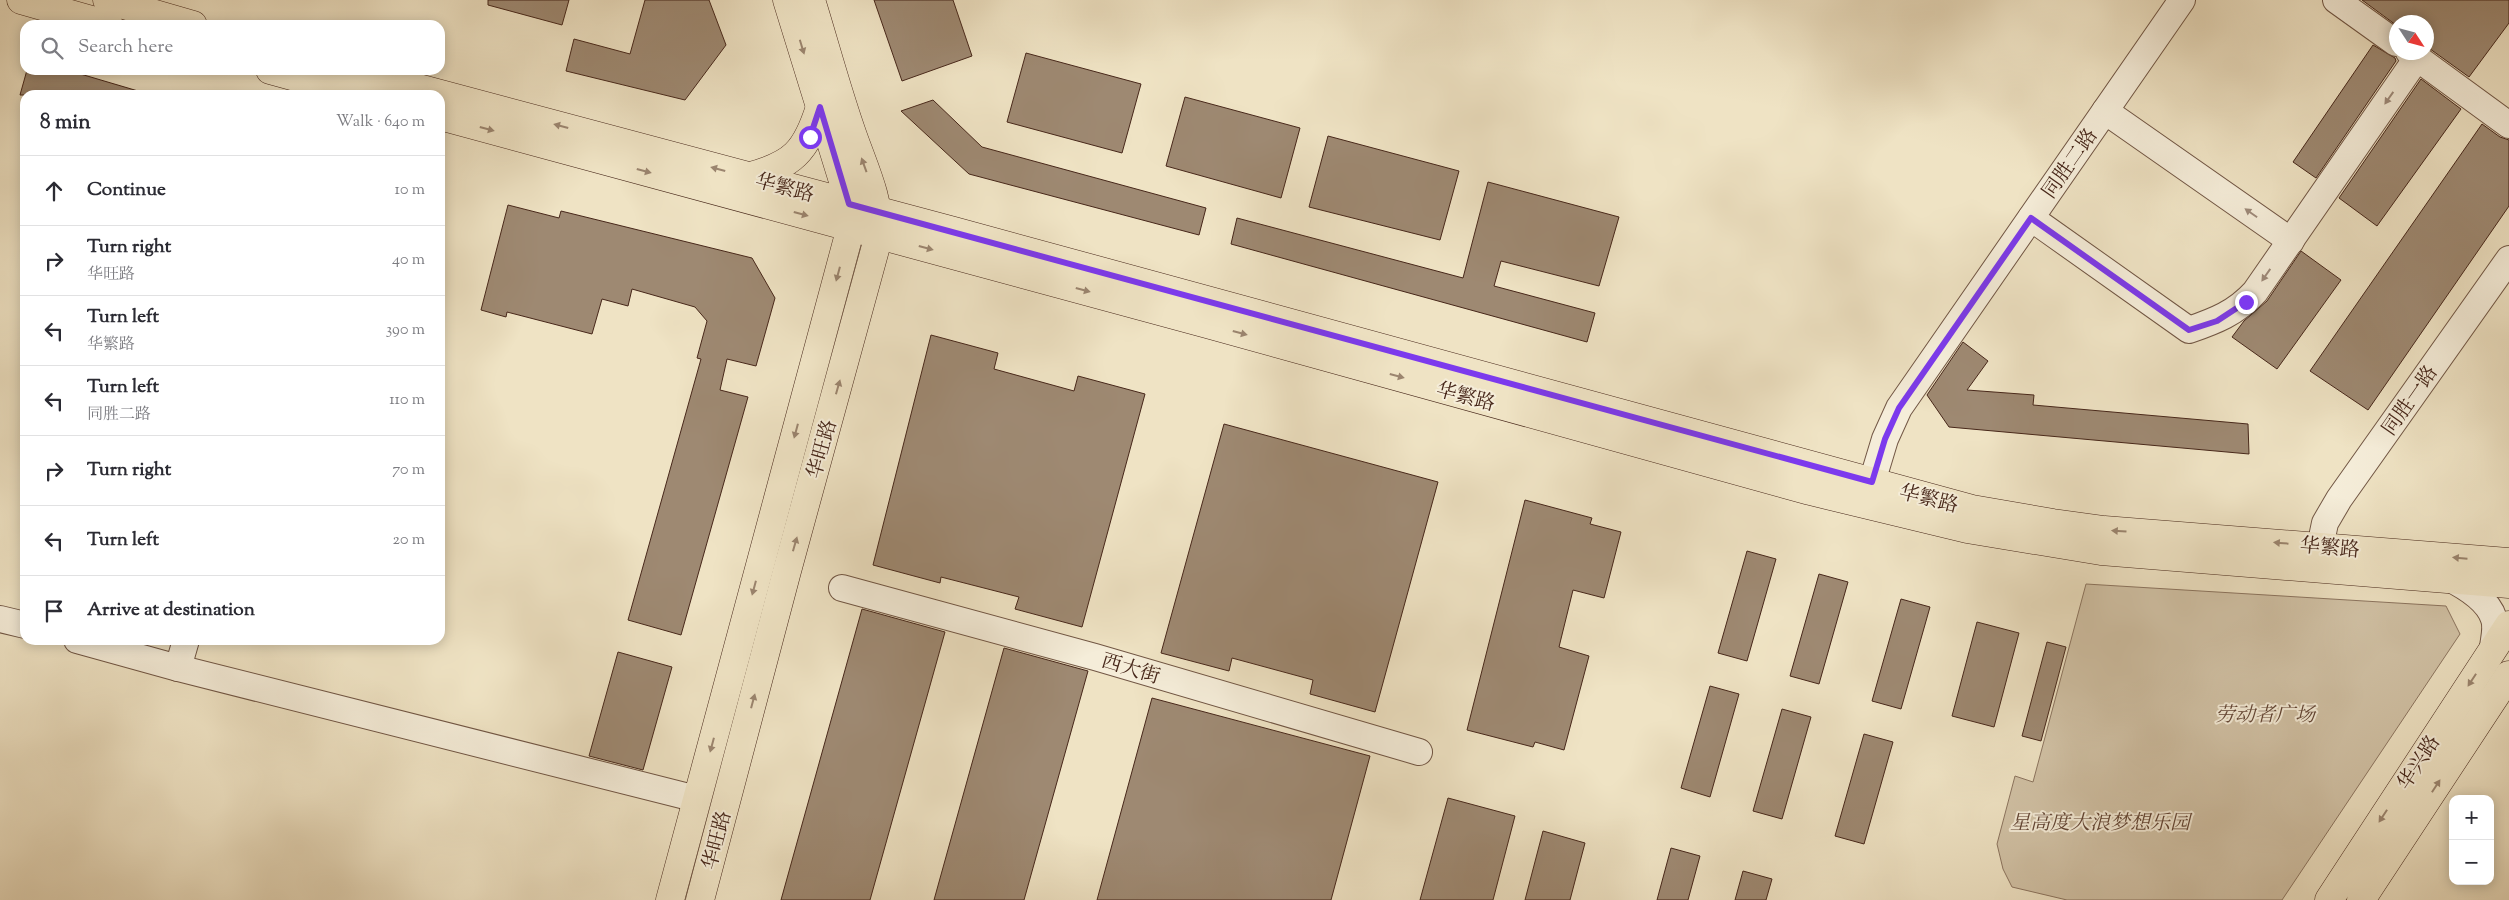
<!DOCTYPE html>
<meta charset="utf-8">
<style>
:root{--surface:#fff;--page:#f2f2f3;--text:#2b2b33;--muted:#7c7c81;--line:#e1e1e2}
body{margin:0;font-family:"Sorts Mill Goudy","Noto Serif SC",serif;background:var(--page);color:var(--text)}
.controls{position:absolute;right:15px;bottom:15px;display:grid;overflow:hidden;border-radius:10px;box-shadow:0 2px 12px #0003}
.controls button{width:45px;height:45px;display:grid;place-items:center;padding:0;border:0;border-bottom:1px solid var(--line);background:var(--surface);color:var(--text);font:25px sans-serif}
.compass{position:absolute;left:2389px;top:15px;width:45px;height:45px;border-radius:50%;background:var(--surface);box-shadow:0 2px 12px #0003;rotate:126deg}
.stop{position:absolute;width:15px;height:15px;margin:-11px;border:4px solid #7c3aed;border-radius:50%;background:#fff}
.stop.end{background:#7c3aed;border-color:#fff;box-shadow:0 1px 5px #0008}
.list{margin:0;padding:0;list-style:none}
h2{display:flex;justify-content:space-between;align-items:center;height:65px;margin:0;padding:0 20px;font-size:21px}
h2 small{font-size:16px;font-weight:400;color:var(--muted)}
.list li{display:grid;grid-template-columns:32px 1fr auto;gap:15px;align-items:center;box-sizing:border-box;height:70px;padding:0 20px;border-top:1px solid var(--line)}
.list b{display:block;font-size:19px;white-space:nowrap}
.list p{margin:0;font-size:16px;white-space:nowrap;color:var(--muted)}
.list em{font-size:16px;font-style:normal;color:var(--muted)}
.icon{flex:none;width:28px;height:28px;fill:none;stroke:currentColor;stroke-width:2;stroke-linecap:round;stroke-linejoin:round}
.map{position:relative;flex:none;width:2509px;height:900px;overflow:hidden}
.search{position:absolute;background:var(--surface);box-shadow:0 2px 12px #0003;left:20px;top:20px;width:425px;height:55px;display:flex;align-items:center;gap:12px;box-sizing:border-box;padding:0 18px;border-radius:15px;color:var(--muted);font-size:19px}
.panel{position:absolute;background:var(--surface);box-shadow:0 2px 12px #0003;left:20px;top:90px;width:425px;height:555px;border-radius:15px}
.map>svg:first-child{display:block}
.green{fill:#d2c3a7;stroke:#8c7560}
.building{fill:#9e8972;stroke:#47271a}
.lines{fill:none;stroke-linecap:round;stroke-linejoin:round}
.minor-casing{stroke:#715644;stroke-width:28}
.major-casing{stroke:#47271a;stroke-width:29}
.minor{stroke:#f5edd9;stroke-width:26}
.major{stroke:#efe3c4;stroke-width:28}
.oneway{fill:#9b856f}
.oneway2{fill:#9e8a7a}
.route{stroke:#7c3aed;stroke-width:6}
.labels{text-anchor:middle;stroke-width:4;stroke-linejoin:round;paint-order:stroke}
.street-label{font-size:20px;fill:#47271a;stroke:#f5edd9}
.park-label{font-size:20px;font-style:italic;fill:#634636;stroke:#f5edd9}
</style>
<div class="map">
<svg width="2509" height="900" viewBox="0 0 2509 900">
<rect width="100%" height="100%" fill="#efe3c4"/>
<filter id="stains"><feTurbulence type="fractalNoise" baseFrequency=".004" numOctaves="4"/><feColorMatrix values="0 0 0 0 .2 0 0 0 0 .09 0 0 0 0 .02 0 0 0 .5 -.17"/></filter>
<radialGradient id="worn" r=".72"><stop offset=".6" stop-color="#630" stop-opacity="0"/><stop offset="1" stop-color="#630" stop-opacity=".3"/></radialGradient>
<path class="green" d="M2086,584L2446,606L2460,634L2282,900H2067L2012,887L2003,869L1997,844L2015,776L2033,782Z"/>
<g class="building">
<path d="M488,0H569L562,25L488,5Z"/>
<path d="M645,0H709L726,45L685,100L566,71L574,39L630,54Z"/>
<path d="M874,0H953L972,56L902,81Z"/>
<path d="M2362,0H2509V23L2469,77L2426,46V22H2396V25Z"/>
<path d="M2373,45L2395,58L2396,61L2316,178L2293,162Z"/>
<path d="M1026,53L1141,84L1122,153L1007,122Z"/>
<path d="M27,70H67L138,91V95H20Z"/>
<path d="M2421,79L2461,109L2377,226L2339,198Z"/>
<path d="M1185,97L1300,128L1281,198L1166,166Z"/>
<path d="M933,100L982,147L1206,208L1199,235L969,174L901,111Z"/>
<path d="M2482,124L2500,137L2509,140V206L2368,410L2310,371Z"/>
<path d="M1328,136L1459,171L1440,240L1309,207Z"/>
<path d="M1488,182L1619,217L1599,286L1501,261L1494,286L1595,313L1587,342L1231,244L1237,218L1463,278Z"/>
<path d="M508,205L559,218L561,211L752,258L775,298L756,366L727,359L720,390L748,397L681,635L628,620L701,359L697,358L707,321L695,307L632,289L628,306L602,299L592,334L507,312L506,317L481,310Z"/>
<path d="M2301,251L2341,280L2277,369L2232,337L2244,321L2267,301Z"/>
<path d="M931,335L998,353L994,369L1074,391L1078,376L1145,394L1082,627L1015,609L1019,597L941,577L940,583L873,565Z"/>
<path d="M1963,342L1988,361L1967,390L2034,395L2033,405L2248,424L2249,454L1949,427L1927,395Z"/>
<path d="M1224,424L1438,482L1375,712L1310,694L1313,680L1232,658L1229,671L1161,653Z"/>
<path d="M1525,500L1592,518L1590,524L1621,532L1604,598L1573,590L1559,647L1589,656L1564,750L1535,742L1533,747L1467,730Z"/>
<path d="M1747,551L1776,559L1747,661L1718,653Z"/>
<path d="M1819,574L1848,582L1819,684L1790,676Z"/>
<path d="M1901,599L1930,607L1901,709L1872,701Z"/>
<path d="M862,609L945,632L870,900H781Z"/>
<path d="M1977,622L2019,633L1994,727L1952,716Z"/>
<path d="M2047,642L2066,647L2041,741L2022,736Z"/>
<path d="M1004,648L1088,671L1024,900H934Z"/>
<path d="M618,652L672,667L643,770L589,756Z"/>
<path d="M1710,686L1739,694L1710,797L1681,788Z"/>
<path d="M1152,698L1370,756L1331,900H1097Z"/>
<path d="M1782,709L1811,717L1782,819L1753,811Z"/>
<path d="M1864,734L1893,742L1864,844L1835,836Z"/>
<path d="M1448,798L1515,816L1493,900H1420Z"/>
<path d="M1543,831L1585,843L1570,900H1525Z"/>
<path d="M1671,848L1700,856L1688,900H1657Z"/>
<path d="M1743,871L1772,879L1766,900H1735Z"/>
</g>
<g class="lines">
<g class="minor-casing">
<g id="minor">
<path d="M2336,0L2396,43"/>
<path d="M2409,52L2509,125"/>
<path d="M2105,111L2291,241"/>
<path d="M2031,218L2189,330C2215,321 2236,313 2255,292L2417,58"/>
<path d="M1872,482L1885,439L1899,408L2182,0"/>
<path d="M2320,547L2325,523L2339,499L2509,259"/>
<path d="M2447,577C2465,586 2488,599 2494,619C2497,628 2494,638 2493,647"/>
<path d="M842,588L1095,657L1419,752"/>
<path d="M0,619L25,625"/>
<path d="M77,640L178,668L697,799"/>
<path d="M178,668L186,640"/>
</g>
</g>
<g class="major-casing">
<g id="major">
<path d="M21,0L109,25"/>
<path d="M107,0L193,25"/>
<path d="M270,70L361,95"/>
<path d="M351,70L954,231L1972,509L2053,523L2104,530L2509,562"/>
<path d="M440,116L1207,324L1810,491L1967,529L2101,551L2509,584"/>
<path d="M747,177C793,165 806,152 820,107"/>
<path d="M670,900L851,227L849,204L843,181L787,0"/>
<path d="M700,900L787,571L879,235C879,198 865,170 853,136C837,91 825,45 811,0"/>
<path d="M2329,900L2509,625"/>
<path d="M2361,900L2509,675"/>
</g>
</g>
<use href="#minor" class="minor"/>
<use href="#major" class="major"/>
</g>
<defs><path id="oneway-solid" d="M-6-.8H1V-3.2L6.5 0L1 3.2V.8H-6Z" transform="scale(1.25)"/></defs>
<g class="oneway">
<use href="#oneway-solid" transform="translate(802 47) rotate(73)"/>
<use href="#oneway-solid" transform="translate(561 126) rotate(-165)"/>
<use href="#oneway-solid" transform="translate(487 129) rotate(15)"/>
<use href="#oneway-solid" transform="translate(864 165) rotate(-110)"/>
<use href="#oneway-solid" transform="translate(718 169) rotate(-165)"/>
<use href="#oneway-solid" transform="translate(644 171) rotate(15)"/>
<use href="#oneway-solid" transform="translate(801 214) rotate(15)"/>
<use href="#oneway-solid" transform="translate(926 248) rotate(15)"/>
<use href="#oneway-solid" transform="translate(838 274) rotate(105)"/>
<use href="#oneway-solid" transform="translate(1083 290) rotate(15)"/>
<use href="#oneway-solid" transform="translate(1240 333) rotate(15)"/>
<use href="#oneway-solid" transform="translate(1397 376) rotate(15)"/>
<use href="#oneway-solid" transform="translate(838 387) rotate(-74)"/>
<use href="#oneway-solid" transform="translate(796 431) rotate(105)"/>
<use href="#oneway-solid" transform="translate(2119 531) rotate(-176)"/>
<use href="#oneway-solid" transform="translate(2281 543) rotate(-175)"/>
<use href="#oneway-solid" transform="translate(795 544) rotate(-74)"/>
<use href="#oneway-solid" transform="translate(2460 558) rotate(-175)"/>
<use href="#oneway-solid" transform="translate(754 588) rotate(105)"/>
<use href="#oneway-solid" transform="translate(2472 680) rotate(123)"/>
<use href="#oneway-solid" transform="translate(753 701) rotate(-75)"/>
<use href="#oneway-solid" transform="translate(712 745) rotate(105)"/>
<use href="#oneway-solid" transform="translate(2436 786) rotate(-57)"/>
<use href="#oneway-solid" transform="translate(2383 816) rotate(123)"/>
</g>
<g class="oneway2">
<use href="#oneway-solid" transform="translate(2389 98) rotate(125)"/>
<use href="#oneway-solid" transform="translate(2251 213) rotate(-145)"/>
<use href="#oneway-solid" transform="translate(2266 275) rotate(125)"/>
</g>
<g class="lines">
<path class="route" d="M810,137L820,107L849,204L1872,482L1885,439L1899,408L2031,218L2189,330L2217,321L2246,302"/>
</g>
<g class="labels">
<g class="street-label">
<text transform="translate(2069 163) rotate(-55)" y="7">同胜二路</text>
<text transform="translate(785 187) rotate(15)" y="7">华繁路</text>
<text transform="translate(1466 396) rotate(15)" y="7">华繁路</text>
<text transform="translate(2409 400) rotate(-55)" y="7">同胜一路</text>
<text transform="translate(821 449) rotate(-74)" y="7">华旺路</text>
<text transform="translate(1929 498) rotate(14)" y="7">华繁路</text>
<text transform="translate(2330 547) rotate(5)" y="7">华繁路</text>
<text transform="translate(1131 668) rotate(17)" y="7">西大街</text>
<text transform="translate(2418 762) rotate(-57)" y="7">华兴路</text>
<text transform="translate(716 840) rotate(-75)" y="7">华旺路</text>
</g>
<g class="park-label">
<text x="2265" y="721">劳动者广场</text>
<text x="2100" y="829">星高度大浪梦想乐园</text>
</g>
</g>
<rect width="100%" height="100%" filter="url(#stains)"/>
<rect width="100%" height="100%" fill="url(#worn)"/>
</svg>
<div class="controls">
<button>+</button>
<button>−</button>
</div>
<svg class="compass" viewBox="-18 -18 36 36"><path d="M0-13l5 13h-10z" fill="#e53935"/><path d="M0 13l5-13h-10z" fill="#7c7c81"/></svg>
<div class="stop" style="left:810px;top:137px"></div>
<div class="stop end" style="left:2246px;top:302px"></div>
<div class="search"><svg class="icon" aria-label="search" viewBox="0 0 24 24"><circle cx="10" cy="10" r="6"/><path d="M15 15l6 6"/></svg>Search here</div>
<section class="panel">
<h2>8 min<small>Walk · 640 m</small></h2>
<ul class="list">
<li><svg class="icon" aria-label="ahead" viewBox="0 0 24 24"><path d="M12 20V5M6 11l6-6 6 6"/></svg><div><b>Continue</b></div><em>10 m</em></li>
<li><svg class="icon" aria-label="right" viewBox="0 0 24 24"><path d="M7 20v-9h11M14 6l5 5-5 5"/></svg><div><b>Turn right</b><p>华旺路</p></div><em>40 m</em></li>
<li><svg class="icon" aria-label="left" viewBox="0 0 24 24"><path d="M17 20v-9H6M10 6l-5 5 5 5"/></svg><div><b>Turn left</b><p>华繁路</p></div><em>390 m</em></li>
<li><svg class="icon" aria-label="left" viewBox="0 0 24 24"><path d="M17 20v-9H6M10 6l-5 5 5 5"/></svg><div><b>Turn left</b><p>同胜二路</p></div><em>110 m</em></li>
<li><svg class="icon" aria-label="right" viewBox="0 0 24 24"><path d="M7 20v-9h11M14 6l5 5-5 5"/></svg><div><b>Turn right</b></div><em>70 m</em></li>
<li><svg class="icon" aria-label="left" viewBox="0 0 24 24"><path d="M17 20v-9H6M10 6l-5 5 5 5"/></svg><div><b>Turn left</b></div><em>20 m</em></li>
<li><svg class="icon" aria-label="arrive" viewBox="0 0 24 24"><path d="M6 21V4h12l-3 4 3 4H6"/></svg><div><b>Arrive at destination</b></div></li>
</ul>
</section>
</div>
